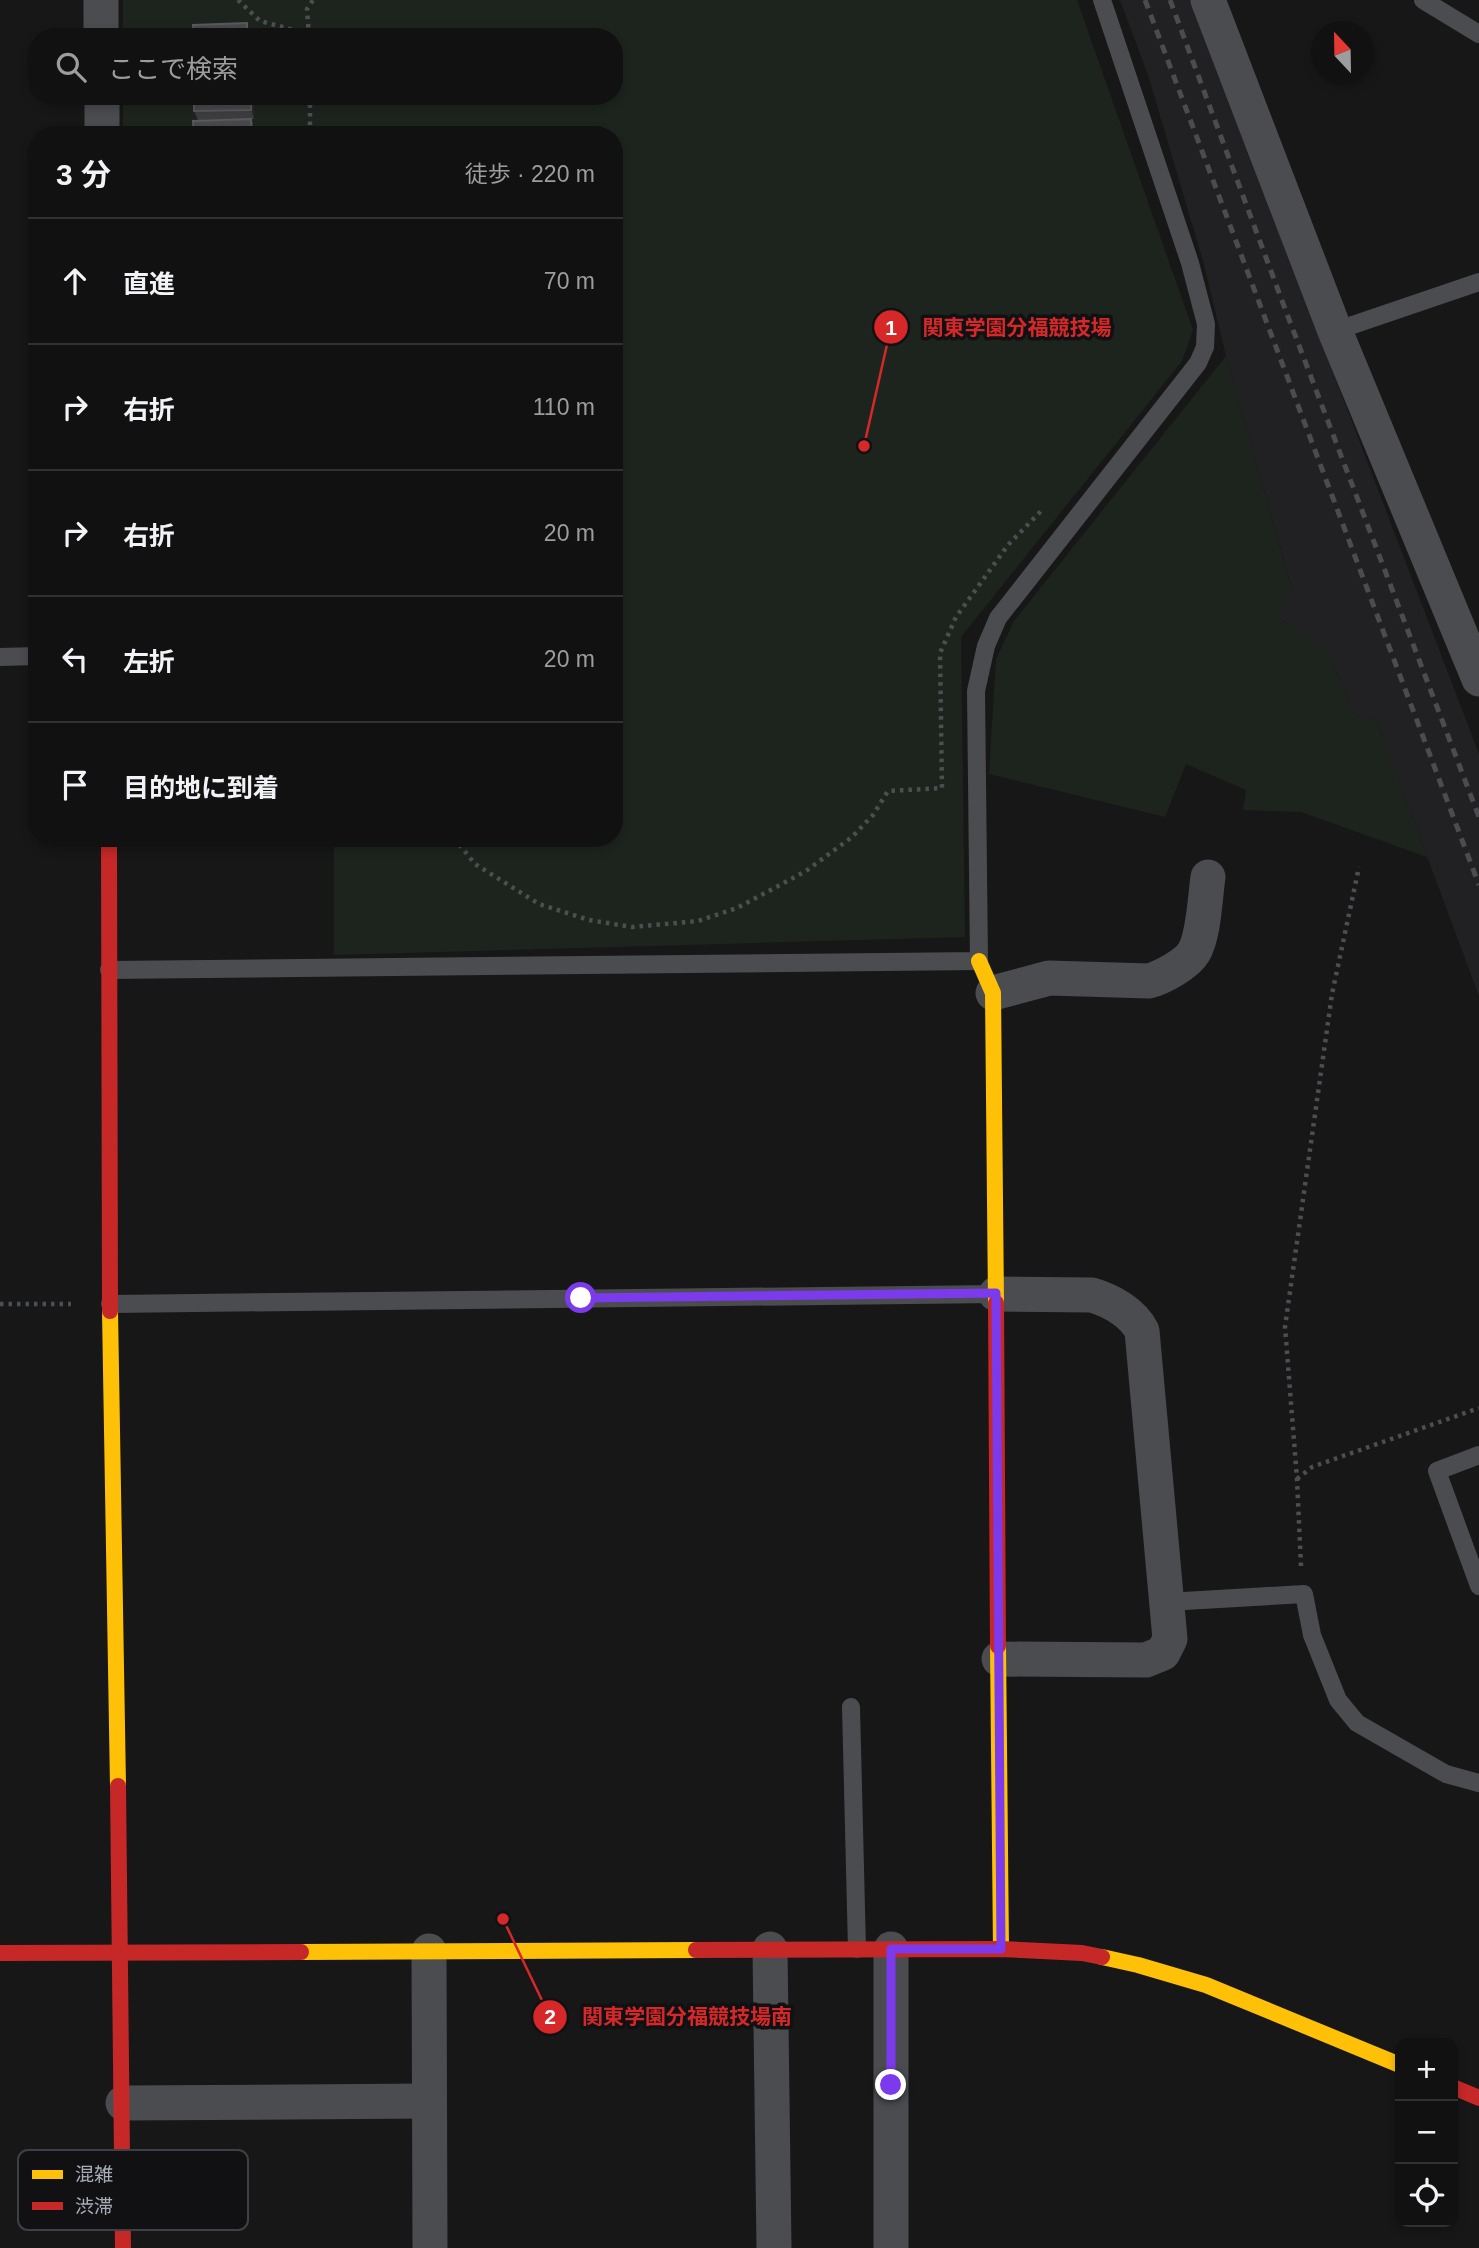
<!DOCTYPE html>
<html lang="ja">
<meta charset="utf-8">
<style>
:root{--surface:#111;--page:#1e1f1f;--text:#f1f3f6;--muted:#9c9d9f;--line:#303131}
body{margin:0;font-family:Arial,"Noto Sans JP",sans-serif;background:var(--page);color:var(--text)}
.controls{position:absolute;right:21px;bottom:21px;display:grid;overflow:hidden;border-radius:14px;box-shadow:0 4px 10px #0003}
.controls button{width:63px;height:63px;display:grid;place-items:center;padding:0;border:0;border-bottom:2px solid var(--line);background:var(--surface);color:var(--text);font:35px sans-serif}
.compass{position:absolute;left:1311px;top:21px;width:63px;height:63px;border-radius:50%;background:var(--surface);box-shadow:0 4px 10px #0003;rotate:338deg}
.stop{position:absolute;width:21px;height:21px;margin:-16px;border:5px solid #7c3aed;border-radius:50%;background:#fff}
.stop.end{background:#7c3aed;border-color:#fff;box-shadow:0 2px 7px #0008}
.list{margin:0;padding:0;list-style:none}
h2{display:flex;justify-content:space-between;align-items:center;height:91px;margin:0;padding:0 28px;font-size:30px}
h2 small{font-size:23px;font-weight:400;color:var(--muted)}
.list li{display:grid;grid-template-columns:46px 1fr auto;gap:21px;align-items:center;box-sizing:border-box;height:126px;padding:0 28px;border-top:2px solid var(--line)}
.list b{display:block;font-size:26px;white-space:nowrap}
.list em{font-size:23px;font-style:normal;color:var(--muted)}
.icon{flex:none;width:38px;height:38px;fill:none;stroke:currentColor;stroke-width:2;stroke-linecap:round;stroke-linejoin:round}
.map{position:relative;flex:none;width:1479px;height:2248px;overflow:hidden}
.search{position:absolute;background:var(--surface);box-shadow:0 4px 10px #0003;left:28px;top:28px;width:595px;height:77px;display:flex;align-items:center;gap:18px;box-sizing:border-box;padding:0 24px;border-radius:28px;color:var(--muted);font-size:26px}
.panel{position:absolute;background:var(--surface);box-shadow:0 4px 10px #0003;left:28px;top:126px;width:595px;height:721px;border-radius:28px}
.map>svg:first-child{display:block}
.built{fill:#212123}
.grass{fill:#1d241e}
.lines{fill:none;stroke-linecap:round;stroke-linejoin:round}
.path{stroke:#4d4e52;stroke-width:4.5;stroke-dasharray:3.5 5;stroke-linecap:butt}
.lane{stroke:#4b4c50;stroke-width:18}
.street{stroke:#4b4c50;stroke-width:35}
.slow{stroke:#ffc107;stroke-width:16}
.jam{stroke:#c62828;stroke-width:16}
.rail{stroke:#4b4c4f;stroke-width:5;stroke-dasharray:9 7;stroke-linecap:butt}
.wall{fill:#3d3d3f}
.shaded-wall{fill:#29292a}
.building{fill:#49494c;stroke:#58595d;stroke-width:2}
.route{stroke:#7c3aed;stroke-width:9}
.key{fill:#111113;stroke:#3e4045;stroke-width:2}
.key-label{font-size:19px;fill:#a8adb8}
.leader{fill:none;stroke:#d62828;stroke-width:2.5}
.callout-dot{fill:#d62828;stroke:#111113;stroke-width:2.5}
.mark-label{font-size:21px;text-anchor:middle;font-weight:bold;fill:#fff}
.callout-label{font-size:21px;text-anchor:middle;font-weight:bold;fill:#d62828;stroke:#111113;stroke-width:7;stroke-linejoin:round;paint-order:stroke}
</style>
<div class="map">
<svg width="1479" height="2248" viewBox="0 0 1479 2248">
<rect width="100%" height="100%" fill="#171717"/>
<path class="built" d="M1120,0H1193L1278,228L1479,754V996L1377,722L1355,715L1326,649L1304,637L1278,617L1292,589L1226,356L1203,261L1148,75Z"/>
<g class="grass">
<path d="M123,0H1077L1193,330L1182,361L961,637L965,937L334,955V838H614V135H123V96H614V37H123Z"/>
<path d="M1226,356L1292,590L1278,617L1304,637L1326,649L1355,715L1377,721L1427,857L1301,812L1243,810L1246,790L1186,764L1165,817L989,774L996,659L1014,621Z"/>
</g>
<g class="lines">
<g class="path">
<path d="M238,0L260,21L309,34"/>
<path d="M309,36L307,9L313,0"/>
<path d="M310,96V135"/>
<path d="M454,838L475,864L539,904L589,920L632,927L698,921L737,908L806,871L852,837L873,815L888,791L942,788L940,653L956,617L1008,545L1041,511"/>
<path d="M0,1304H71"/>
<path d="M1297,1479L1312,1467L1479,1408"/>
<path d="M1301,1566L1297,1479L1285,1327L1332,994L1359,867"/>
</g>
<g class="lane">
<path d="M1423,0L1479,34"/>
<path d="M1335,331L1479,282"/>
<path d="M0,657L37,656"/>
<path d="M109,970L979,961L976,691L986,646L998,618L1198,363L1205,347L1206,324L1190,263L1102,0"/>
<path d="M110,1304L996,1294"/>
<path d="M1479,1455L1437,1471L1479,1586"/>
<path d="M1167,1602L1304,1594L1312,1635L1338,1700L1357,1723L1446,1774L1479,1783"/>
<path d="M851,1707L857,1949"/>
</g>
<g class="street">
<path d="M101,0V37"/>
<path d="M1208,0L1335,331L1479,679"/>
<path d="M102,96V135"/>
<path d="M993,993L1049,978L1149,981C1163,977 1187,964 1194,952C1204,935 1205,897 1208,877"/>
<path d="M996,1294L1092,1295C1112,1301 1133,1313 1142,1331L1170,1639L1163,1653L1146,1660L999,1659"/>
<path d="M770,1949L774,2248"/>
<path d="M891,1949V2248"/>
<path d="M429,1951L430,2248"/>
<path d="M123,2103L429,2101"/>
</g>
<g class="slow">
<path d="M979,961L993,993L996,1303"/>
<path d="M110,1311L118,1786"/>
<path d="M998,1646L1001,1949"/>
<path d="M301,1952L696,1950"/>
<path d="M1102,1957L1138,1965L1206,1985L1400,2065"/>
</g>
<g class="jam">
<path d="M109,838L110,1311"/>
<path d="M996,1303L998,1646"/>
<path d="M118,1786L123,2248"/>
<path d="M696,1950L1001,1949L1082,1953L1102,1957"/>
<path d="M0,1953L301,1952"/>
<path d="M1453,2087L1479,2098"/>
</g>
<g class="rail">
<path d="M1145,0L1479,885"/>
<path d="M1170,0L1287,314L1479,817"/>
</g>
</g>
<path class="wall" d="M194,96H254V119H251L254,128L255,135H194L230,119L198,120L194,111Z"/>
<g class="shaded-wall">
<path d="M247,23L250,32V37H247Z"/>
<path d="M251,96H254V119L251,110Z"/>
<path d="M251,119L254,128L255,135H252Z"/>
</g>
<g class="building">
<path d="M247,23V37H194L193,25Z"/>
<path d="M194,96H251V110L194,111Z"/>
<path d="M251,119L252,135H194L193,121Z"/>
</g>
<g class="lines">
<path class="route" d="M581,1298L996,1293L1001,1949H891V2085"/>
</g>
<rect x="18" y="2150" width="230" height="80" rx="10" class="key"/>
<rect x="32" y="2170" width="31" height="9" fill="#ffc107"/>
<rect x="32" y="2202" width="31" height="8" fill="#c62828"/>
<g class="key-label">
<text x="75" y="2181">混雑</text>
<text x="75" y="2213">渋滞</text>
</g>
<path class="leader" d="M864 446L891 327M503 1919L550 2017"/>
<g class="callout-dot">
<circle cx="864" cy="446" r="7"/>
<circle cx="503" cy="1919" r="7"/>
<circle cx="891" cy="327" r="18"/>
<circle cx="550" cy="2017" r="18"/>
</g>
<g class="mark-label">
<text x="891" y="335">1</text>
<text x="550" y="2024">2</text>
</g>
<g class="callout-label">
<text x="1017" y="335">関東学園分福競技場</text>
<text x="687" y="2024">関東学園分福競技場南</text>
</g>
</svg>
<div class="controls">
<button>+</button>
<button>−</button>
<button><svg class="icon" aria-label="locate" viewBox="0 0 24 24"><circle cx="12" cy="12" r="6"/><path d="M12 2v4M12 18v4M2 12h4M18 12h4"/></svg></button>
</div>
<svg class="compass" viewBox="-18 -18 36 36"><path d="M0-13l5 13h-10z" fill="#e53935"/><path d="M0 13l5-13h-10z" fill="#9c9d9f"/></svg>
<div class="stop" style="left:581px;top:1298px"></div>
<div class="stop end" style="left:891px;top:2085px"></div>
<div class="search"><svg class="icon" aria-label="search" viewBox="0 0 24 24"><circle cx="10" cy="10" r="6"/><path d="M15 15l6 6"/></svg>ここで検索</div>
<section class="panel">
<h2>3 分<small>徒歩 · 220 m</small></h2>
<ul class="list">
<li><svg class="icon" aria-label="ahead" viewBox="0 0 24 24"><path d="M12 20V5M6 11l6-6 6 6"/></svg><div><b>直進</b></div><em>70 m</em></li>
<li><svg class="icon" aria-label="right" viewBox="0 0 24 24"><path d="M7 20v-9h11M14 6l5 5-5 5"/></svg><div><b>右折</b></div><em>110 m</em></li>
<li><svg class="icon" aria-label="right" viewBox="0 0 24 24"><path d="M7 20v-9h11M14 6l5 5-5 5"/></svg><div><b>右折</b></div><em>20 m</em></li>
<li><svg class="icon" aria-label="left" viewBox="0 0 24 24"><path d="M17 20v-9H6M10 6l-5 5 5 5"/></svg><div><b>左折</b></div><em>20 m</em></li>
<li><svg class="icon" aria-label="arrive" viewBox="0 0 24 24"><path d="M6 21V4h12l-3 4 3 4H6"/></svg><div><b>目的地に到着</b></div></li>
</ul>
</section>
</div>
